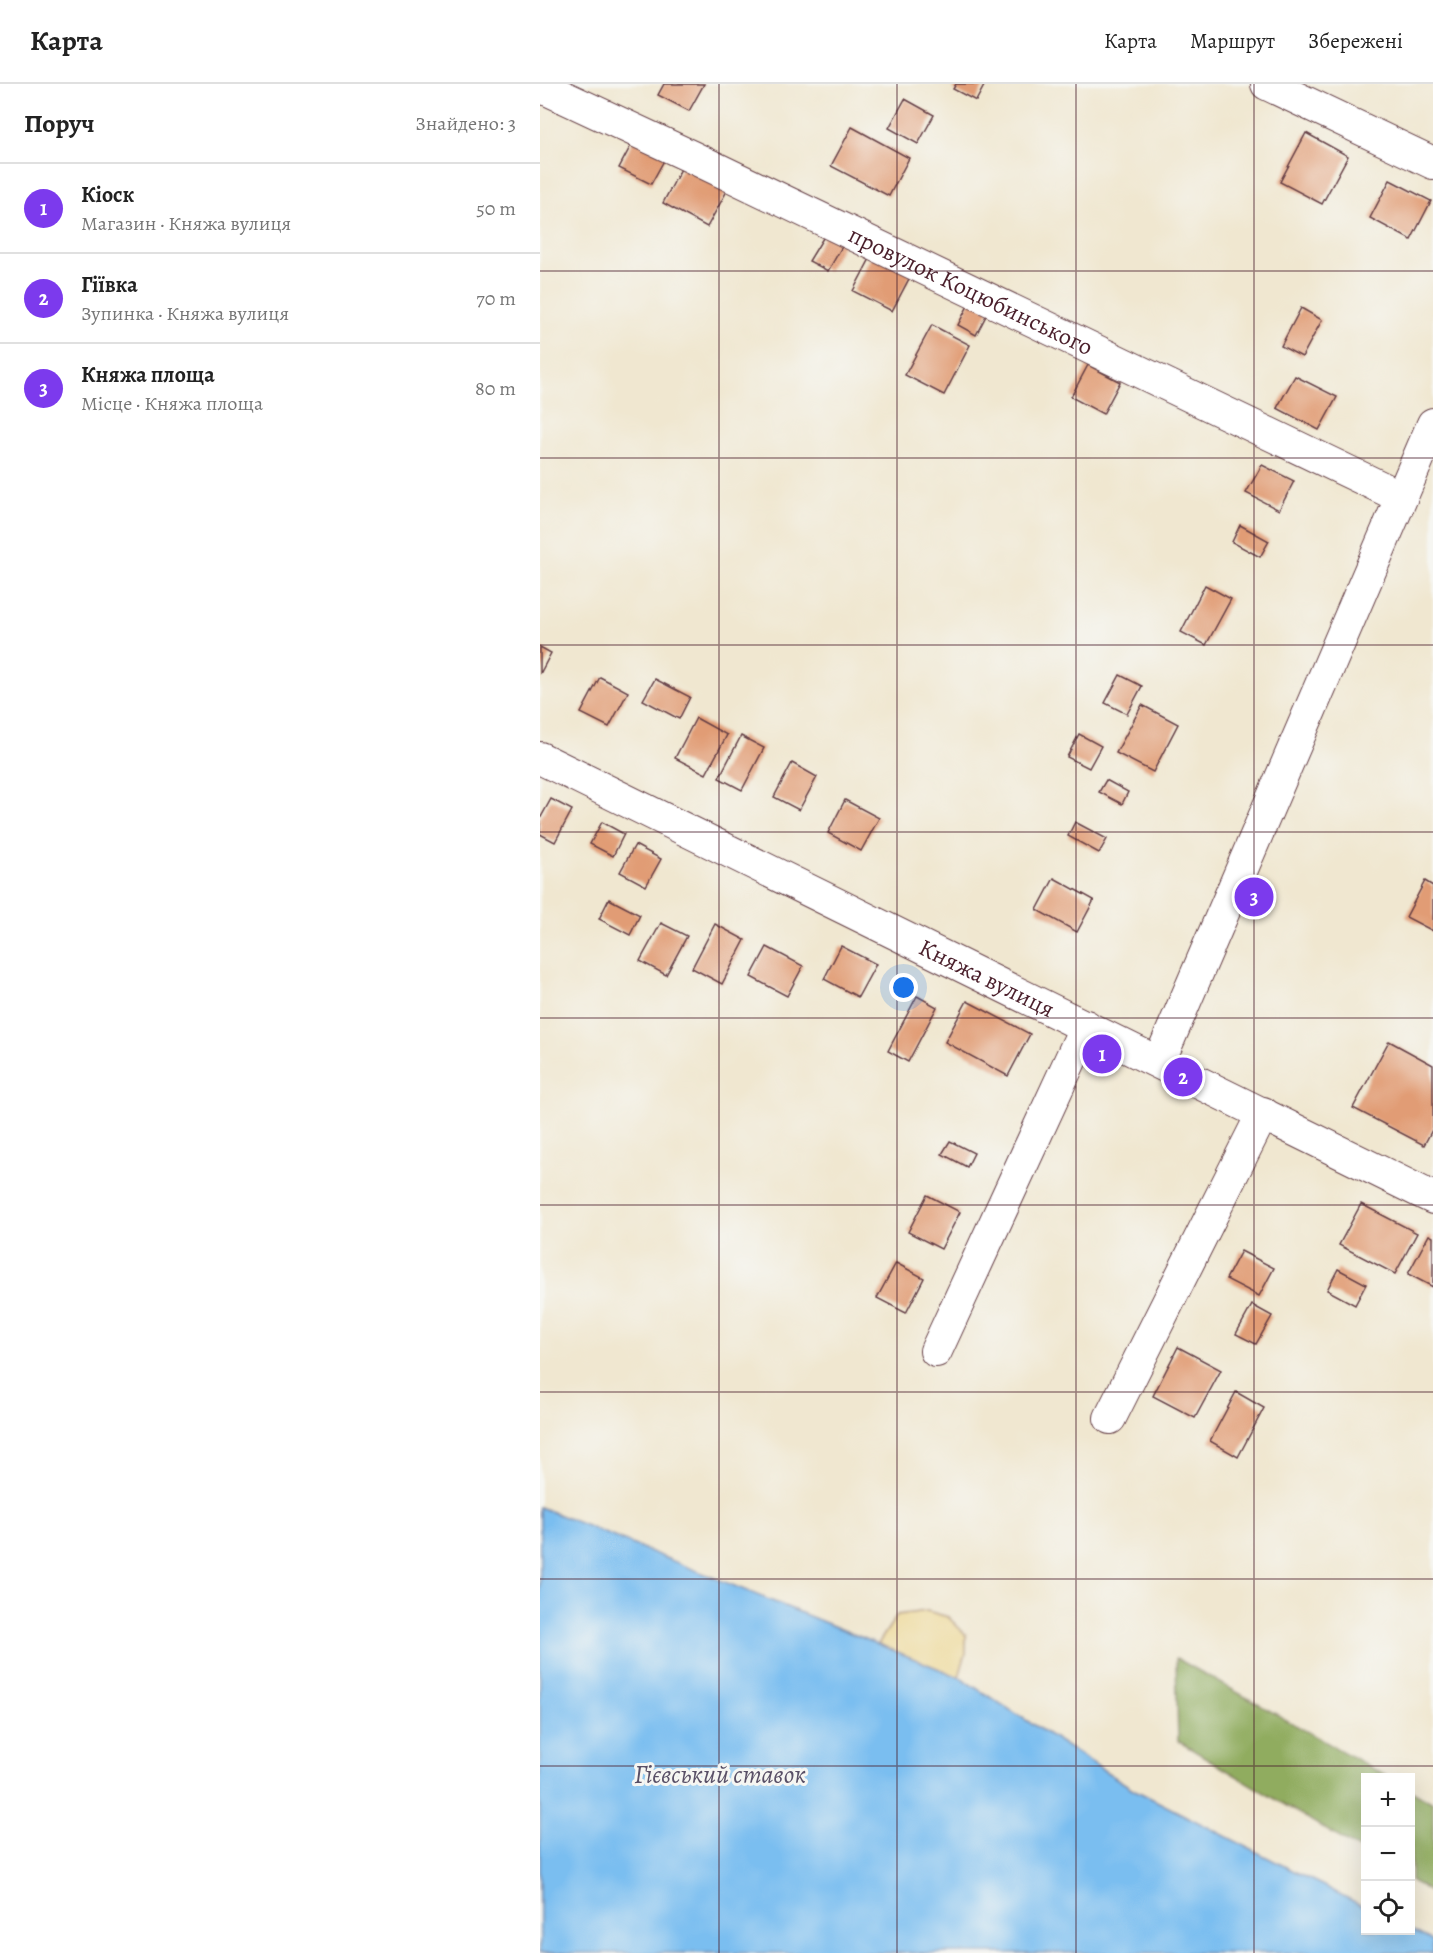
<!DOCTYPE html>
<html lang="uk">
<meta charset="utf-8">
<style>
:root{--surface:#fff;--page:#f2f2f2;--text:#222;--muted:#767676;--line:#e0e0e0;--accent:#7c3aed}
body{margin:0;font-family:Alegreya,serif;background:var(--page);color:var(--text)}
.controls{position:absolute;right:18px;bottom:18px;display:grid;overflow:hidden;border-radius:0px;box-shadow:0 6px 24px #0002}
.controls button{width:54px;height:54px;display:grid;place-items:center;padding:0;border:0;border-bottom:2px solid var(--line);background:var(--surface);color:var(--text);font:30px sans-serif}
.you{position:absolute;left:364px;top:904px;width:21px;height:21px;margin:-15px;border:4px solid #fff;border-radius:50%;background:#1a73e8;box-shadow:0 0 0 9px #1a73e833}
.badge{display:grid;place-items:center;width:39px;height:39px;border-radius:50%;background:var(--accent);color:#fff;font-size:20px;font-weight:700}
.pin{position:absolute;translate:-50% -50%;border:3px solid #fff;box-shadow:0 2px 6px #0006}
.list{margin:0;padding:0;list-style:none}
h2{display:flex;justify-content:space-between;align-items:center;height:78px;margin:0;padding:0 24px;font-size:26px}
h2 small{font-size:20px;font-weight:400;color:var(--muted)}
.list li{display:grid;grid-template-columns:39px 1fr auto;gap:18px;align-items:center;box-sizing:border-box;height:90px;padding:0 24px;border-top:2px solid var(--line)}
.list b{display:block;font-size:22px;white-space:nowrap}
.list p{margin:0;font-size:20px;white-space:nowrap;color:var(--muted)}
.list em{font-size:20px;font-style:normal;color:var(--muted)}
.icon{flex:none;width:33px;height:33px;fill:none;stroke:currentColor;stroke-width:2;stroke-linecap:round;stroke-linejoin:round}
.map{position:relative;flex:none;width:893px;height:1869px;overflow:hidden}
header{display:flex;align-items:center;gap:36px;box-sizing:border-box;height:84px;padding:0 30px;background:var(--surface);border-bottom:2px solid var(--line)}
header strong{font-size:28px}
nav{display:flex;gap:33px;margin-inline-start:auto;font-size:21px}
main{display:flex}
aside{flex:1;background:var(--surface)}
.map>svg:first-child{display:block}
.forest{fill:#90ac5f;stroke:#6d6645;stroke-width:1.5}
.sand{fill:#eeda9e;stroke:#9c7c64;stroke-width:1.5}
.water{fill:#7abef0;stroke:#626e8e;stroke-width:1.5}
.building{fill:#e19c75}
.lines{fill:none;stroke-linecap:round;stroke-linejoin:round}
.street-casing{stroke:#633d44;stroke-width:34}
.street{stroke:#fff;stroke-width:32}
.grid{fill:none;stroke:#4a1f2b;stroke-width:1.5;stroke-opacity:0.55}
.labels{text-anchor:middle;stroke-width:6;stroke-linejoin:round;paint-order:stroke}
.street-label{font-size:24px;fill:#4a1f2b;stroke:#f6f6f2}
.water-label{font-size:26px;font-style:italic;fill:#584f66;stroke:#f6f6f2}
</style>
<header>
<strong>Карта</strong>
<nav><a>Карта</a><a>Маршрут</a><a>Збережені</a></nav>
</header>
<main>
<aside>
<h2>Поруч<small>Знайдено: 3</small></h2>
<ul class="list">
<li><span class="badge">1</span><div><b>Кіоск</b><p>Магазин · Княжа вулиця</p></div><em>50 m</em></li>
<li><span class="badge">2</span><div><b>Гіївка</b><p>Зупинка · Княжа вулиця</p></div><em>70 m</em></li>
<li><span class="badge">3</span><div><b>Княжа площа</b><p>Місце · Княжа площа</p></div><em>80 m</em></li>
</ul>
</aside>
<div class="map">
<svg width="893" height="1869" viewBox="0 0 893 1869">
<rect width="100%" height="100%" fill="#f6f6f2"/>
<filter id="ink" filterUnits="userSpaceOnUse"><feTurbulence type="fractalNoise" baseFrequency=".0167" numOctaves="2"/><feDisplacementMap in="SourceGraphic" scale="12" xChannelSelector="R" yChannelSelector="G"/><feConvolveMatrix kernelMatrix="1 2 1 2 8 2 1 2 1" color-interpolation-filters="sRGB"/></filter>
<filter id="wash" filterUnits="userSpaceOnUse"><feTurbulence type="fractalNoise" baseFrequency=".008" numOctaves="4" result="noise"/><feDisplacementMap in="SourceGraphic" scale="24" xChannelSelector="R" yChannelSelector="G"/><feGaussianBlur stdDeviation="1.35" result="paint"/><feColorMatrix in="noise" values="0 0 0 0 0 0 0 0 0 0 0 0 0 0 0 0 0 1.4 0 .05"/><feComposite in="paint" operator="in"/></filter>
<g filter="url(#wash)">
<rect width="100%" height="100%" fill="#f0e7d0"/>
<g class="forest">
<path d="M636,1574L848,1693L826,1694L825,1769L638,1657Z"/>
<path d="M871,1706L893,1719V1810L871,1796Z"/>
</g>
<path class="sand" d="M387,1527L408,1533L426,1551V1569L419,1593L338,1560L357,1531Z"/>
<path class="water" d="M0,1423L419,1593L593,1705L825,1823L826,1846H871L893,1857V1869H0Z"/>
<g id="blocks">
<g class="building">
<path d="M124,0H164L149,27L118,11Z"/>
<path d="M416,0H445L436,17L413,5Z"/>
<path d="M365,15L394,31L378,60L349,44Z"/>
<path d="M312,43L369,74L349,112L291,82Z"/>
<path d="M766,49L808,72L782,120L740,98Z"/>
<path d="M96,52L128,69L111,100L79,84Z"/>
<path d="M143,81L188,105L167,143L123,119Z"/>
<path d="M850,96L891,117L871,156L830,134Z"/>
<path d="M286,149L304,159L288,187L269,177Z"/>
<path d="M333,169L372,189L352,227L313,207Z"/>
<path d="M432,214L450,224L436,251L418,241Z"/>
<path d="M761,224L782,236L762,273L741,262Z"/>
<path d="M392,241L430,261L404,311L365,291Z"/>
<path d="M548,281L580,298L563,330L531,313Z"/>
<path d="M755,292L797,313L779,346L737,324Z"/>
<path d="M722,381L754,397L739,426L706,409Z"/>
<path d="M700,441L729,457L720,473L692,458Z"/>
<path d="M665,501L691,515L666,561L641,548Z"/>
<path d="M0,563L11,569L0,590Z"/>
<path d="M580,591L602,602L587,630L565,619Z"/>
<path d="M60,593L88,608L69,643L41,629Z"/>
<path d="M115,595L150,613L139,635L103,616Z"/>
<path d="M602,621L638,640L613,688L576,669Z"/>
<path d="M156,634L187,651L166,690L135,674Z"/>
<path d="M539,650L561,662L549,684L527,673Z"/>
<path d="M201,652L224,664L202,706L179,694Z"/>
<path d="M252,679L277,693L259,726L234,713Z"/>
<path d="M566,696L588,708L582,720L559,708Z"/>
<path d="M11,715L32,726L15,758L0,750V735Z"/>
<path d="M305,716L339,734L321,767L288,749Z"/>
<path d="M62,738L84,750L73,772L50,760Z"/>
<path d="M535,738L567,755L559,769L528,752Z"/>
<path d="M95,761L121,775L106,802L80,788Z"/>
<path d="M514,794L554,816L537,848L497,826Z"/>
<path d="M885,797L893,802V847L866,833Z"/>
<path d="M69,815L100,831L90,851L59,835Z"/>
<path d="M121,839L147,852L126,891L100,877Z"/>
<path d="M175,840L205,856L182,900L152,884Z"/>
<path d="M301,862L336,880L318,913L284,895Z"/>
<path d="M227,863L263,882L247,912L211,893Z"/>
<path d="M377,912L397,923L368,978L348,967Z"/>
<path d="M427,917L490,950L468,992L405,958Z"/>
<path d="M557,955L576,964L567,984L548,976Z"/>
<path d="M849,957L893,981V1044L884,1061L813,1024Z"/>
<path d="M410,1057L434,1069L427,1083L402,1070Z"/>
<path d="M387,1111L420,1128L401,1165L368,1148Z"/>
<path d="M821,1120L877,1149L855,1190L799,1161Z"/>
<path d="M889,1151L893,1153V1203L868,1190Z"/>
<path d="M701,1167L734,1184L719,1212L686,1195Z"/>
<path d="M356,1179L384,1194L366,1229L337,1214Z"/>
<path d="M798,1185L826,1200L815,1221L787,1206Z"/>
<path d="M712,1221L732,1232L716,1260L696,1250Z"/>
<path d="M638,1263L681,1286L655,1334L613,1312Z"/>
<path d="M696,1308L724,1324L698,1373L670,1357Z"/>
</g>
</g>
</g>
<g filter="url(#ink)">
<use href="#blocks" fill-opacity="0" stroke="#633d44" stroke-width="1.5"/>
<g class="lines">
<g class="street-casing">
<g id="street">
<path d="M727,0L893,79"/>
<path id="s1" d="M0,2L152,73L861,413"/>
<path id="s2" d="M0,674L893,1114"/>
<path d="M619,978L893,340"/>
<path d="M396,1267L546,942"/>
<path d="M570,1334L723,1029"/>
</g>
</g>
<use href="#street" class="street"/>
</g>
</g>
<path class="grid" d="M179,0V1869M357,0V1869M536,0V1869M714,0V1869M0,187H893M0,374H893M0,561H893M0,748H893M0,934H893M0,1121H893M0,1308H893M0,1495H893M0,1682H893"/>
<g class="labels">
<g class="street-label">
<text dy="8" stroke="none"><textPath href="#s1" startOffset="477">провулок Коцюбинського</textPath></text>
<text dy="8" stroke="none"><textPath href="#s2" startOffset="498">Княжа вулиця</textPath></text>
</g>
<g class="water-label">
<text x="180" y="1699">Гієвський ставок</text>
</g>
</g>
</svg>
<div class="controls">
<button>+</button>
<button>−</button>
<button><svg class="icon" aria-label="locate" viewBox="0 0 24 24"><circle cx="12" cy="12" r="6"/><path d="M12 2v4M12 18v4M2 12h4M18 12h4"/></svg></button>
</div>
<div class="you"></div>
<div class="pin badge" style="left:562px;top:970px">1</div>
<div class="pin badge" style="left:643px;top:993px">2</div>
<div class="pin badge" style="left:714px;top:813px">3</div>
</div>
</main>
